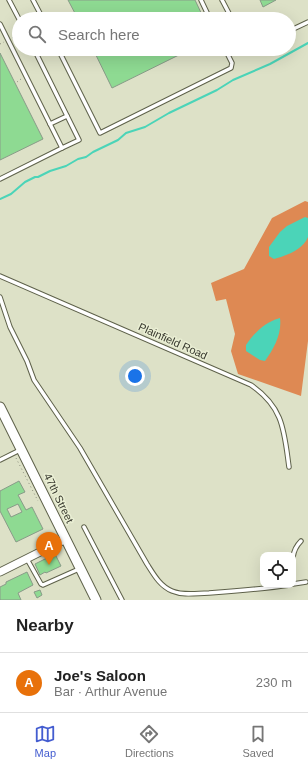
<!DOCTYPE html>
<meta charset="utf-8">
<style>
:root{--surface:#fff;--page:#f6f6f6;--text:#222;--muted:#767676;--line:#e0e0e0;--accent:#445dd0}
body{margin:0;font-family:Helvetica,sans-serif;background:var(--page);color:var(--text)}
.controls{position:absolute;right:12px;bottom:12px;display:grid;overflow:hidden;border-radius:8px;box-shadow:0 4px 16px #0002}
.controls button{width:36px;height:36px;display:grid;place-items:center;padding:0;border:0;border-bottom:1px solid var(--line);background:var(--surface);color:var(--text);font:20px sans-serif}
.you{position:absolute;left:135px;top:376px;width:14px;height:14px;margin:-10px;border:3px solid #fff;border-radius:50%;background:#1a73e8;box-shadow:0 0 0 6px #1a73e833}
.badge{display:grid;place-items:center;width:26px;height:26px;border-radius:50%;background:var(--accent);color:#fff;font-size:13px;font-weight:700}
.pin{position:absolute;translate:-50% -33px;filter:drop-shadow(0 1px 2px #0008)}
.pin::after{content:'';position:absolute;top:21px;width:14px;height:12px;background:inherit;clip-path:polygon(0 0,100% 0,50% 100%)}
.list{margin:0;padding:0;list-style:none}
h2{display:flex;justify-content:space-between;align-items:center;height:52px;margin:0;padding:0 16px;font-size:17px}
h2 small{font-size:13px;font-weight:400;color:var(--muted)}
.list li{display:grid;grid-template-columns:26px 1fr auto;gap:12px;align-items:center;box-sizing:border-box;height:60px;padding:0 16px;border-top:1px solid var(--line)}
.list b{display:block;font-size:15px;white-space:nowrap}
.list p{margin:0;font-size:13px;white-space:nowrap;color:var(--muted)}
.list em{font-size:13px;font-style:normal;color:var(--muted)}
.icon{flex:none;width:22px;height:22px;fill:none;stroke:currentColor;stroke-width:2;stroke-linecap:round;stroke-linejoin:round}
.map{position:relative;flex:none;width:308px;height:600px;overflow:hidden}
.search{position:absolute;background:var(--surface);box-shadow:0 4px 16px #0002;left:12px;right:12px;top:12px;height:44px;display:flex;align-items:center;gap:10px;box-sizing:border-box;padding:0 14px;border-radius:22px;color:var(--muted);font-size:15px}
.sheet{height:112px;background:var(--surface)}
nav{display:flex;justify-content:space-around;align-items:center;box-sizing:border-box;height:56px;border-top:1px solid var(--line);background:var(--surface);font-size:11px;color:var(--muted)}
nav a{display:grid;justify-items:center;gap:2px}
nav .on{color:var(--accent)}
.map>svg:first-child{display:block}
.forest{fill:#de8953}
.water{fill:#4bd4b8}
.lines{fill:none;stroke-linecap:round;stroke-linejoin:round}
.stream{stroke:#4bd4b8;stroke-width:2}
.building{fill:#8eda92;stroke:#889b88;fill-rule:evenodd}
.lane-casing{stroke:#5e614a;stroke-width:5.5}
.street-casing{stroke:#5e614a;stroke-width:9}
.secondary-casing{stroke:#5e614a;stroke-width:11}
.path{stroke:#8a8d7b;stroke-width:1;stroke-dasharray:1 3;stroke-linecap:butt}
.lane{stroke:#fff;stroke-width:3.5}
.street{stroke:#fff;stroke-width:7}
.secondary{stroke:#fff;stroke-width:9}
.labels{text-anchor:middle;stroke-width:3;stroke-linejoin:round;paint-order:stroke}
.street-label{font-size:11px;fill:#393a30;stroke:#eaefd4}
</style>
<div class="map">
<svg width="308" height="600" viewBox="0 0 308 600">
<rect width="100%" height="100%" fill="#dde1c7"/>
<path class="forest" d="M305,201L308,202V341L301,396L238,374L231,351L235,334L226,299L216,301L211,283L244,269L272,218Z"/>
<g class="water">
<path d="M305,217L308,218C308,224 308,232 308,237C303,250 285,256 274,259L269,256V247L280,232L287,226Z"/>
<path d="M280,318C282,334 274,348 265,361L260,360L246,351V345C254,333 265,322 280,318Z"/>
</g>
<g class="lines">
<path class="stream" d="M0,199L11,194L25,182L35,177H38L50,171L66,166L78,159L86,157L93,152L118,140L126,133L145,127L169,113L217,90L233,80L270,64L308,43"/>
</g>
<g class="building">
<path d="M68,0H195L204,19H78Z"/>
<path d="M260,0H276L263,7Z"/>
<path d="M93,49H191L112,88Z"/>
<path d="M0,53L43,139L0,160Z"/>
<path d="M19,481L25,492L18,495L26,510L32,507L43,529L16,542L0,511V491ZM18,504L22,512L11,517L7,509Z"/>
<path d="M55,554L61,566L46,573L45,572L40,575L35,564Z"/>
<path d="M27,572L33,585L18,593L21,600H0V587L6,584V582Z"/>
<path d="M40,590L42,595L37,598L34,592Z"/>
</g>
<g class="lines">
<g class="lane-casing">
<g id="lane">
<path d="M9,0L19,19"/>
<path d="M33,0L43,19"/>
<path d="M201,0L210,19"/>
<path d="M222,0L232,19"/>
<path d="M0,24L62,148L79,140L34,49"/>
<path d="M289,31L308,22"/>
<path d="M58,49L100,133L231,68L232,63L225,49"/>
<path d="M50,124L67,116"/>
<path d="M0,179L62,148"/>
<path d="M0,276L251,385C284,408 284,431 289,467"/>
<path d="M0,297L10,327L27,361L34,380L80,448L147,564C154,575 160,586 172,591C184,596 197,593 209,593C236,591 263,589 290,585"/>
<path d="M0,460L20,450"/>
<path d="M84,527L122,600"/>
<path d="M293,557C294,550 296,546 301,541"/>
<path d="M27,559L41,584L43,585L79,569"/>
<path d="M293,584L306,582"/>
</g>
</g>
<g class="street-casing">
<path id="street" d="M0,572L66,539"/>
</g>
<g class="secondary-casing">
<path id="secondary" d="M0,407L96,600"/>
</g>
<g class="path">
<path d="M12,38L19,34"/>
<path d="M0,44L4,42"/>
<path d="M17,82L21,79"/>
<path d="M16,458L38,501"/>
</g>
<use href="#lane" class="lane"/>
<use href="#street" class="street"/>
<use href="#secondary" class="secondary"/>
</g>
<g class="labels">
<g class="street-label">
<text transform="translate(173 341) rotate(24)" y="4">Plainfield Road</text>
<text transform="translate(59 498) rotate(64)" y="4">47th Street</text>
</g>
</g>
</svg>
<div class="controls">
<button><svg class="icon" aria-label="locate" viewBox="0 0 24 24"><circle cx="12" cy="12" r="6"/><path d="M12 2v4M12 18v4M2 12h4M18 12h4"/></svg></button>
</div>
<div class="you"></div>
<div class="pin badge" style="left:49px;top:565px;background:#e8710a">A</div>
<div class="search"><svg class="icon" aria-label="search" viewBox="0 0 24 24"><circle cx="10" cy="10" r="6"/><path d="M15 15l6 6"/></svg>Search here</div>
</div>
<section class="sheet">
<h2>Nearby<small></small></h2>
<ul class="list">
<li><span class="badge" style="background:#e8710a">A</span><div><b>Joe's Saloon</b><p>Bar · Arthur Avenue</p></div><em>230 m</em></li>
</ul>
</section>
<nav>
<a class="on"><svg class="icon" aria-label="map" viewBox="0 0 24 24"><path d="M3 6l6-2 6 2 6-2v14l-6 2-6-2-6 2zM9 4v14M15 6v14"/></svg>Map</a>
<a><svg class="icon" aria-label="directions" viewBox="0 0 24 24"><path d="M12 3l9 9-9 9-9-9zM9 14v-3h6M13 9l2 2-2 2"/></svg>Directions</a>
<a><svg class="icon" aria-label="saved" viewBox="0 0 24 24"><path d="M7 4h10v16l-5-4-5 4z"/></svg>Saved</a>
</nav>
